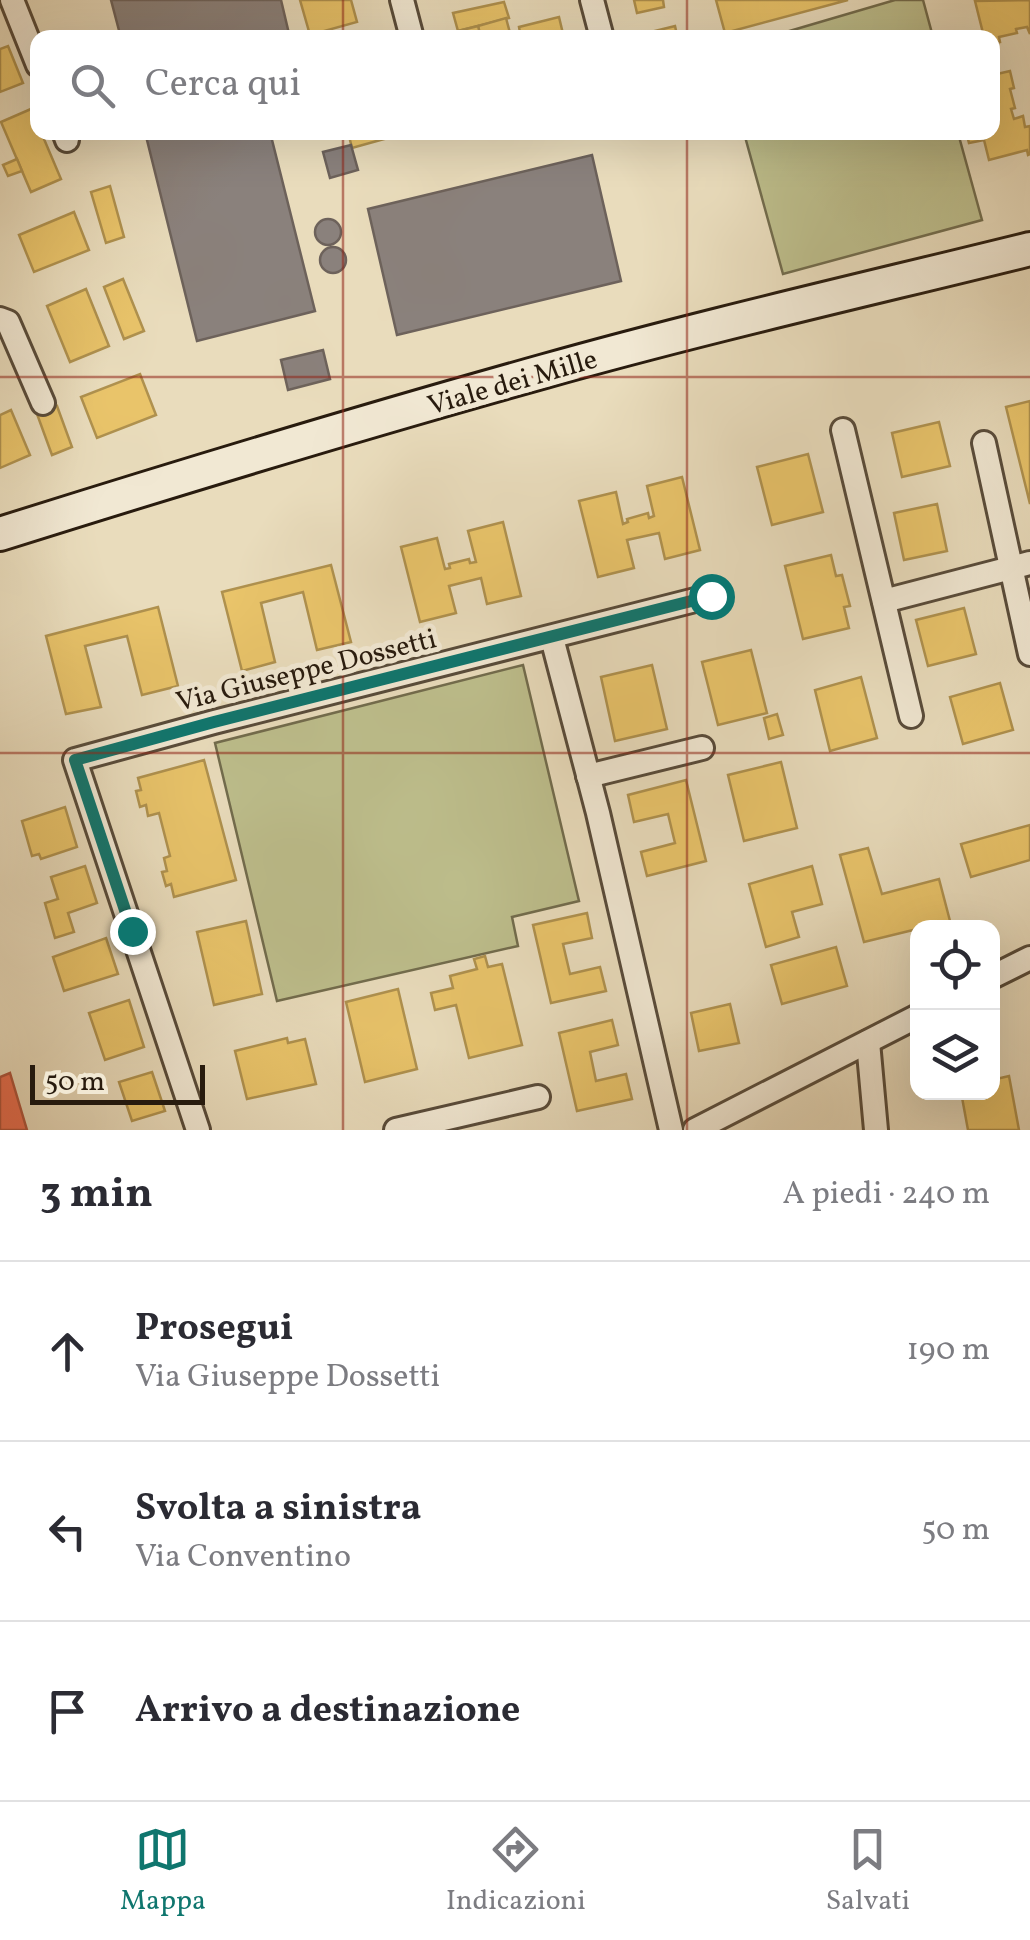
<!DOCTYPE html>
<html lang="it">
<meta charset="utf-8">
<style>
:root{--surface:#fff;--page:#f7f7f7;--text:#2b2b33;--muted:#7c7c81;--line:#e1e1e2;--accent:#0f766e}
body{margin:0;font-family:Vollkorn,serif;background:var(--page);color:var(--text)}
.controls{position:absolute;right:30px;bottom:30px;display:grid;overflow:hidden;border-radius:20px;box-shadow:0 10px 40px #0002}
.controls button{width:90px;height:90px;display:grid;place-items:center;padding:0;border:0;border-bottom:2px solid var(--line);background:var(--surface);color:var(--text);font:50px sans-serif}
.scale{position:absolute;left:30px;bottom:25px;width:175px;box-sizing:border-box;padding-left:10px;border:5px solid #281b0e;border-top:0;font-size:28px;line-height:35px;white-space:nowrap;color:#281b0e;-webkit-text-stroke:8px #f1e8d3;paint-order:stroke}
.stop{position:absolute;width:30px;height:30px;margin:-22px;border:8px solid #0f766e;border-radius:50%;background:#fff}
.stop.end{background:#0f766e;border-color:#fff;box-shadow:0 2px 10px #0008}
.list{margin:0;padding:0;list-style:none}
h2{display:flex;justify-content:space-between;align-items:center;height:130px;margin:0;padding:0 40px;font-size:42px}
h2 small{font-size:32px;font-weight:400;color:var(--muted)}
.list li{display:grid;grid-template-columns:65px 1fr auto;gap:30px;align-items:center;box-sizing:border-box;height:180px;padding:0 40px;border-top:2px solid var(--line)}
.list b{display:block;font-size:38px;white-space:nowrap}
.list p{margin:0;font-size:32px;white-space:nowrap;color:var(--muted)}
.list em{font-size:32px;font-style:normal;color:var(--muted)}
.icon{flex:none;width:55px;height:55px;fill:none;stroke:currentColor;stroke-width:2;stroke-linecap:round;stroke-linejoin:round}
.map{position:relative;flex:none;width:1030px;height:1130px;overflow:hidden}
.search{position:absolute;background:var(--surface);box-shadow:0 10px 40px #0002;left:30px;right:30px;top:30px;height:110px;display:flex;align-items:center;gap:25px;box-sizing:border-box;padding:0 35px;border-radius:20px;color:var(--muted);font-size:38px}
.sheet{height:670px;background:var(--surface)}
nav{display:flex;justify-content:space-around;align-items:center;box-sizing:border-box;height:140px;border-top:2px solid var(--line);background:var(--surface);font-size:28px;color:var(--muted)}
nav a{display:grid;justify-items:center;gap:5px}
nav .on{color:var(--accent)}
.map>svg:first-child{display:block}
.green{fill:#bdbe8c;stroke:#726c4d;stroke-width:2.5}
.homes{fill:#e9c46a;stroke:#af914e;stroke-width:2.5}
.shops{fill:#e76f51;stroke:#ae563d;stroke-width:2.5}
.industry{fill:#8a817c;stroke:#6d625b;stroke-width:2.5}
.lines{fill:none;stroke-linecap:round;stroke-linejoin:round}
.street-casing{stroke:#584b3a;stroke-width:28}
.secondary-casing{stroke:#281b0e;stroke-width:38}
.street{stroke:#f1e8d3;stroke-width:22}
.secondary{stroke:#f1e8d3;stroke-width:32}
.route{stroke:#0f766e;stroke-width:12}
.grid{fill:none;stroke:#8f2418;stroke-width:2.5;stroke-opacity:0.55}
.labels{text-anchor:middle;stroke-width:10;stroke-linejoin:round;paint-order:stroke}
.street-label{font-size:28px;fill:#281b0e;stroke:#f1e8d3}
</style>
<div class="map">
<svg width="1030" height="1130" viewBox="0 0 1030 1130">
<rect width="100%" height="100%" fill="#e9dcbc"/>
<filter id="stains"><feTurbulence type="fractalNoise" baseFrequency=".002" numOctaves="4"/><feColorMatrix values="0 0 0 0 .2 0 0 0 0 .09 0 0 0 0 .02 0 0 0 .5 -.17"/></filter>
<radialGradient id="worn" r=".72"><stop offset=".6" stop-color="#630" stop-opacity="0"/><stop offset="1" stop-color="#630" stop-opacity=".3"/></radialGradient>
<g class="green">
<path d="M895,0H923L933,37H769Z"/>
<path d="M744,133H958L982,220L783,274Z"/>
<path d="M523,665L579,901L512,917L518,946L277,1001L215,743Z"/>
</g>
<g class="homes">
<path d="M300,0H351L357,22L310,35Z"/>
<path d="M634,0H663L664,7L637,13Z"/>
<path d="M716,0H848L725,33Z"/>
<path d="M1030,0V34L1027,27L1016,29L1017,33L999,37L1000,42L992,44V38H980L979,34L983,33L975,1Z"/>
<path d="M504,2L509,18L458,31L453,13Z"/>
<path d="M559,17L564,38H521L519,27Z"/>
<path d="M506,18L510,33L493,38H481L478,26Z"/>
<path d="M478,26L481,38H435L458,31Z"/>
<path d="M675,26L677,35L690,33L691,38H640L639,35Z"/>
<path d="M8,46L23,83L0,92V49Z"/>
<path d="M1010,71L1014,88L1010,89L1015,108L1011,109L1014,119L1023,116L1025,127L1030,126V154L1028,155L1027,150L989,160L984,140L969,143L966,132H992V80L998,79L997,74Z"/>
<path d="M31,109L38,124V132H41L61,179L31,192L1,122Z"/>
<path d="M348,132H383L384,139L352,148Z"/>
<path d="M17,159L22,171L8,176L3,165Z"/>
<path d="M110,186L124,237L106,243L91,192Z"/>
<path d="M74,212L89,250L34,272L19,235Z"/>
<path d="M123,279L144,331L124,339L104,287Z"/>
<path d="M86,289L109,346L70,362L47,306Z"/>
<path d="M140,374L156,415L97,438L81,397Z"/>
<path d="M1030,401V504L1006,407Z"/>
<path d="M57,406L72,447L52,455L37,414Z"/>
<path d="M11,410L30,455L0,468V415Z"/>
<path d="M939,422L950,466L902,477L892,433Z"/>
<path d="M808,454L823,512L772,525L757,467Z"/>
<path d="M682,477L700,550L665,559L659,533L627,540L634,568L598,577L579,501L616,492L623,524L628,522L627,519L648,513L649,518L654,516L647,486Z"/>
<path d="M937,504L947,551L904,560L894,513Z"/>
<path d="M503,522L521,596L487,604L481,578L449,586L456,613L420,622L401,547L437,538L445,569L450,568L449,564L469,559L470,563L476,562L468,531Z"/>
<path d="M831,555L836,576L842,575L850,606L844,607L849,628L803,639L785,566Z"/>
<path d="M331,565L351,642L317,650L303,592L261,603L275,662L242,671L222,592Z"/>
<path d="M158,607L178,686L142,695L127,636L85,646L101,707L66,714L46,636Z"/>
<path d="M964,608L976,654L928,666L916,620Z"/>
<path d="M751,650L767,713L718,725L702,662Z"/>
<path d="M652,665L667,729L615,741L601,677Z"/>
<path d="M861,677L877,738L830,751L815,690Z"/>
<path d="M1000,683L1013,730L963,744L950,697Z"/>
<path d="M777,714L783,735L769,739L764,718Z"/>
<path d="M204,760L236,880L174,897L171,884L166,886L162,872L167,871L164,858L170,856L159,813L148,816L146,805L140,807L136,791L141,790L138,778Z"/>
<path d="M781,762L797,828L744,841L728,775Z"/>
<path d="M686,780L706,861L647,876L641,852L675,843L668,814L634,822L628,795Z"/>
<path d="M65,807L77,847L41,859L39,854L32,856L22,821Z"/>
<path d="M1030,825V860L971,877L961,844Z"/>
<path d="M868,848L882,894L939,879L950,921L864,942L840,855Z"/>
<path d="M85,866L97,903L68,913L74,932L55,938L45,903L58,899L51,877Z"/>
<path d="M812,866L822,904L792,912L799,937L766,947L749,884Z"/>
<path d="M587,913L592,938L563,944L570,974L600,967L606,991L551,1003L533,925Z"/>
<path d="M246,921L262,994L214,1005L197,932Z"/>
<path d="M106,938L118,974L64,991L53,957Z"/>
<path d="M836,947L847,986L782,1004L771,965Z"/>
<path d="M485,956L488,967L502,964L522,1045L469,1058L456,1005L435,1010L431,993L453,988L450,976L477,969L474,959Z"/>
<path d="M398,989L417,1069L365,1082L346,1002Z"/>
<path d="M129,1000L144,1047L105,1060L89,1013Z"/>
<path d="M730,1004L739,1043L699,1051L691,1013Z"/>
<path d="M612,1020L618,1045L590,1052L596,1081L626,1074L632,1099L577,1111L559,1033Z"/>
<path d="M287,1038L288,1043L305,1039L316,1084L247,1099L235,1051Z"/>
<path d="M152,1072L165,1111L132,1121L119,1082Z"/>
<path d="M1009,1076L1019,1130H968L961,1092H992V1080Z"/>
</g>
<path class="shops" d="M10,1073L27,1130H0V1077Z"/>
<g class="industry">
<path d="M111,0H281L290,38H121Z"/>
<path d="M145,132H270L315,311L197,341Z"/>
<path d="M351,145L358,170L330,178L323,152Z"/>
<path d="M592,155L621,281L397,335L368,209Z"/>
<circle cx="328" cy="232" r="13"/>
<circle cx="333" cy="260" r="13"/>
<path d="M323,350L330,379L288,390L281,360Z"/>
</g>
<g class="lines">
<g class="street-casing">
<g id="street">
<path d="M12,0L38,65"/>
<path d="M402,0L412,38"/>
<path d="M592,0L602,38"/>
<path d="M64,132L67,140"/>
<path d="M0,319L8,322L43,403"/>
<path d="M843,430L911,716"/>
<path d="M984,443L1030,654"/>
<path d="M884,601L1030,563"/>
<path d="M552,638L598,813L671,1130"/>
<path d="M588,776L702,748"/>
<path d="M992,977L1030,958"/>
<path d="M868,1042L876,1130"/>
<path d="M198,1130L75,760L214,722L711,596"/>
<path d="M396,1130L538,1097"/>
<path d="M695,1130L918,1016"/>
</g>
</g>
<g class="secondary-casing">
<path id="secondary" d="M0,534C181,477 362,422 545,371C705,326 868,289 1030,249"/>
</g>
<use href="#street" class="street"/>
<use href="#secondary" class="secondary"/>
</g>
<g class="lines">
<path class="route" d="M132,931L75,760L214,722L711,596"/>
</g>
<path class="grid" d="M343,0V38M687,0V38M343,132V1130M687,132V1130M0,377H1030M0,753H1030"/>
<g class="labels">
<g class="street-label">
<text transform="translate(512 381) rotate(-16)" y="10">Viale dei Mille</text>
<text transform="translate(306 669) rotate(-14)" y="10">Via Giuseppe Dossetti</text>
</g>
</g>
<rect width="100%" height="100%" filter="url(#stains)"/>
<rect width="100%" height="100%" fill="url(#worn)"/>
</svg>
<div class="controls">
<button><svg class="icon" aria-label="locate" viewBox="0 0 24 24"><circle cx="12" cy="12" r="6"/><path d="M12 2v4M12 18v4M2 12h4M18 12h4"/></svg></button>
<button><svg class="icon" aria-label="layers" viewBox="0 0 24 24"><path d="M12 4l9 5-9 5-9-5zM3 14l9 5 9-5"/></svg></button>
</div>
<div class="scale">50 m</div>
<div class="stop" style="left:711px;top:596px"></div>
<div class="stop end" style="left:132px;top:931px"></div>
<div class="search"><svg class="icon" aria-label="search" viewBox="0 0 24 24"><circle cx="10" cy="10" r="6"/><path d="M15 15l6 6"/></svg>Cerca qui</div>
</div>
<section class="sheet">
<h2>3 min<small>A piedi · 240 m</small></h2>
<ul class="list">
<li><svg class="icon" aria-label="ahead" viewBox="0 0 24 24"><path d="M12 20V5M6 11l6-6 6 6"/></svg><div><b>Prosegui</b><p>Via Giuseppe Dossetti</p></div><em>190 m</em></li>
<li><svg class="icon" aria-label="left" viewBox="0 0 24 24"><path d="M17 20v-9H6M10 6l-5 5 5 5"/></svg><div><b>Svolta a sinistra</b><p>Via Conventino</p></div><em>50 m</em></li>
<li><svg class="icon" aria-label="arrive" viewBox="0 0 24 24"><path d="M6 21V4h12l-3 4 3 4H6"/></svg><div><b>Arrivo a destinazione</b></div></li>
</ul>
</section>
<nav>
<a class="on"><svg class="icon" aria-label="map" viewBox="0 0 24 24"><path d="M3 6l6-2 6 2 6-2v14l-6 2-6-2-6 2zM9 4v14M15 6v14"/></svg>Mappa</a>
<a><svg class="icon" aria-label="directions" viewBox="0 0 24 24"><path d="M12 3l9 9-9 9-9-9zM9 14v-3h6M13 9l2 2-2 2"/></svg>Indicazioni</a>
<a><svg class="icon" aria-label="saved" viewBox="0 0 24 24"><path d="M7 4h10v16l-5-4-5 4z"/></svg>Salvati</a>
</nav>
